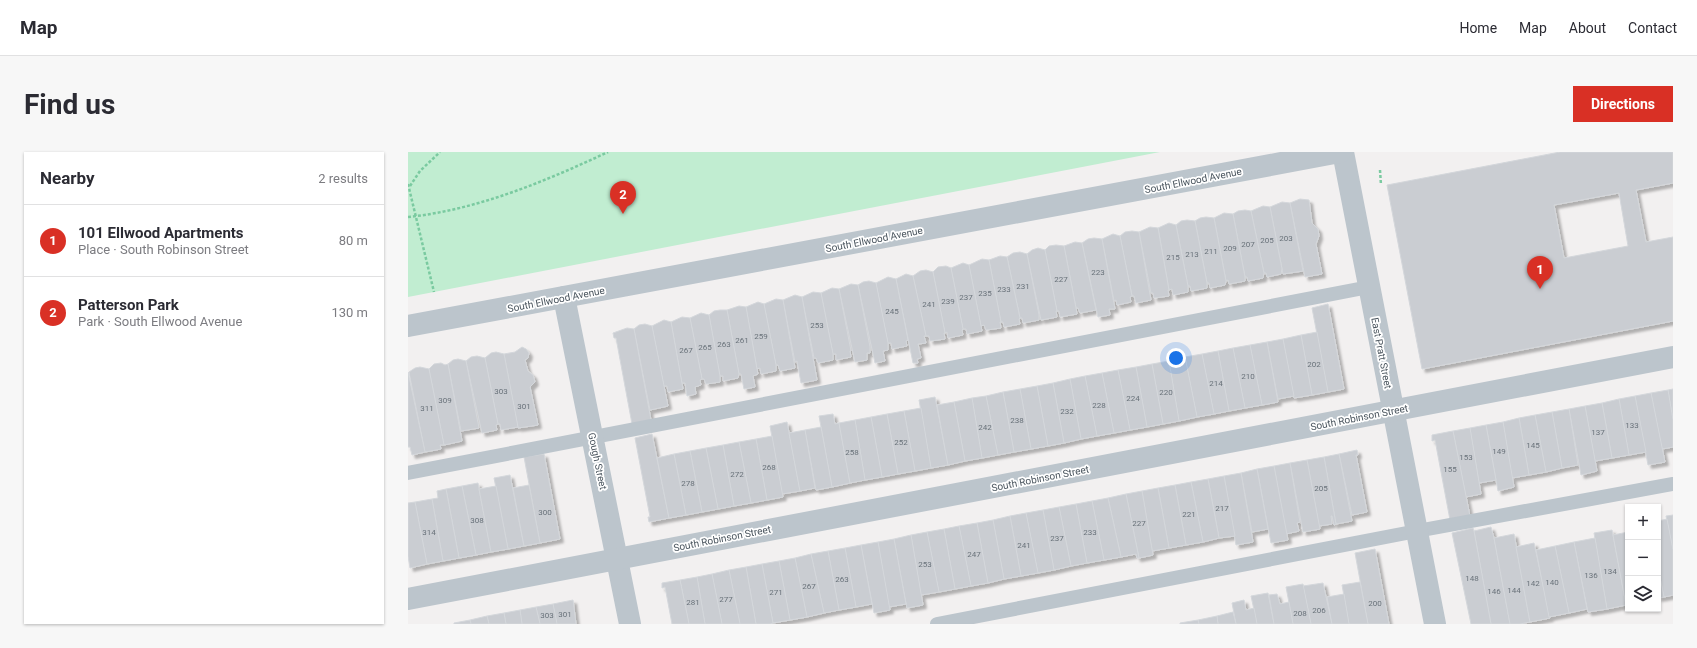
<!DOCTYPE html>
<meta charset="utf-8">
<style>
:root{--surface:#fff;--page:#f7f7f7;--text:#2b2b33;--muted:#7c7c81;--line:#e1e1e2;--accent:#d93025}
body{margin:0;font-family:Roboto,sans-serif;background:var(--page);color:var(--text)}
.controls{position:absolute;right:12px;bottom:12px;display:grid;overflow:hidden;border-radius:0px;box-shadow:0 1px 3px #0004}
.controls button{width:36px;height:36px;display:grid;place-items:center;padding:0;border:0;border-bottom:1px solid var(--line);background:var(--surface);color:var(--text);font:20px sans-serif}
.you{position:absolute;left:768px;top:206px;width:14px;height:14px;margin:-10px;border:3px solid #fff;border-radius:50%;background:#1a73e8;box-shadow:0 0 0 6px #1a73e833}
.badge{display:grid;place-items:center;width:26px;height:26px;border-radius:50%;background:var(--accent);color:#fff;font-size:13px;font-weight:700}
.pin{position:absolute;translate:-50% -33px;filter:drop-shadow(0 1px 2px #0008)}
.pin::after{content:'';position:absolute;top:21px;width:14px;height:12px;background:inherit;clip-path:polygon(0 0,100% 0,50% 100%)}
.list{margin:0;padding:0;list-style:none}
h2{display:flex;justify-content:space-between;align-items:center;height:52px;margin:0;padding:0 16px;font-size:17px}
h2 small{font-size:13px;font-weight:400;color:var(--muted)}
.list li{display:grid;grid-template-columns:26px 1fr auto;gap:12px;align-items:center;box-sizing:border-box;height:72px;padding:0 16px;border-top:1px solid var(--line)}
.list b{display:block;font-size:15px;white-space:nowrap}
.list p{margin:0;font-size:13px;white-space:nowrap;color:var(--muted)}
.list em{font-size:13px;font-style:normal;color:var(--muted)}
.icon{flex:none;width:22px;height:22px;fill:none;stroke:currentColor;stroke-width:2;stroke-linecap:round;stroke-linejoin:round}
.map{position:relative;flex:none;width:1265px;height:472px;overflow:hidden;border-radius:0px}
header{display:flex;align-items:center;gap:24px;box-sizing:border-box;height:56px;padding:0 20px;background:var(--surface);border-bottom:1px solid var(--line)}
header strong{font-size:19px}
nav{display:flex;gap:22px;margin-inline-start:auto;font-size:14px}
.intro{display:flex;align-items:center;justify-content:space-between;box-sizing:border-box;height:96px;padding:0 24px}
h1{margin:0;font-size:28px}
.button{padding:10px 18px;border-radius:0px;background:var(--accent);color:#fff;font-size:14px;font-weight:700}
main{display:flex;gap:24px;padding:0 24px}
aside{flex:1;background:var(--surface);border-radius:0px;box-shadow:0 1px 3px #0004}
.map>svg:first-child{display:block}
.green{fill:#c1edd1}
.building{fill:#cacdd2;stroke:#d4d7db;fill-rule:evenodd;filter:url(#shadow)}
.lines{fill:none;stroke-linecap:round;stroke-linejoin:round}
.path{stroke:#7acaa0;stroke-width:2.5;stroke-dasharray:3 2;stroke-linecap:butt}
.service{stroke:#bcc5cc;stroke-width:14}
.minor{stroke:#bcc5cc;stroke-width:22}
.labels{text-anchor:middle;stroke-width:3.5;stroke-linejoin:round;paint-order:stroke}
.number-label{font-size:8px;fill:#69727a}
.street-label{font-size:10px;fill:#49545d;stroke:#fff}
</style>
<header>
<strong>Map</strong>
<nav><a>Home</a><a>Map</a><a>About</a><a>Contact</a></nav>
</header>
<div class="intro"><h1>Find us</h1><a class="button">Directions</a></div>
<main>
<aside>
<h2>Nearby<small>2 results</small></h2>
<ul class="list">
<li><span class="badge">1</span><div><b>101 Ellwood Apartments</b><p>Place · South Robinson Street</p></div><em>80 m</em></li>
<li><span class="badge">2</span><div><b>Patterson Park</b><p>Park · South Ellwood Avenue</p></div><em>130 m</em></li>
</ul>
</aside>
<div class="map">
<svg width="1265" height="472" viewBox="0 0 1265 472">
<defs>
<filter id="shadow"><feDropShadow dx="3.5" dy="3.5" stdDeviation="1" flood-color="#0004"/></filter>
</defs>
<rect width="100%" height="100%" fill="#f2f0f0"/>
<path class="green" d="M0,0H752L0,145Z"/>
<g class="building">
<path d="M1152,0H1265V31L1228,38L1238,90L1265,85V169L1014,217L979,33ZM1211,41L1220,94L1156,106L1146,53Z"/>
<path d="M892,47L901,48L904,71L910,77L911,84L908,92L914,122L897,125L882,51Z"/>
<path d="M874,50L882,51L895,119L875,122L862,55Z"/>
<path d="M855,54L862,55L874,117L873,122L859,125L858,121H856L843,59Z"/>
<path d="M837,58L843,59L856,121L855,126L840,129L839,125H837L825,62L830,59Z"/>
<path d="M816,61L825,62L837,125V129L821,132L820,128L818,129L806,66Z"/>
<path d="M798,65L806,66L818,129L817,133L802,136L801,131H799L787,69L792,66Z"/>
<path d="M779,68L787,69L799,131V136L783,139L782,134H780L768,73L773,69Z"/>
<path d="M761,71L768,73L780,134V140L765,143L764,137L761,138L750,76Z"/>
<path d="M742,75L750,76L761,138H760L761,144L746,146L745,141H743L731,80Z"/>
<path d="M724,79L731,80L743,148L728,151L726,144H724L712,84L717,80Z"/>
<path d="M705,82L712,84L724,144L722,145L723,150L709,153L708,148L706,149L694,87Z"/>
<path d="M686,86L694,87L707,157H701L702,163L690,165L674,91L680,87Z"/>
<path d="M667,90L674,91L688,158L672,161L670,156H668L656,94Z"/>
<path d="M648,93L656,94L668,156L669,162L652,165L651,159H649L637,98L641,94Z"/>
<path d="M630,96L637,98L649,159H648L649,165L633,168L619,102L624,98Z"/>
<path d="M612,100L619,102L631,163V168L615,171L614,166H612L599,105L605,101Z"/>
<path d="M592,104L599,105L612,166L611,167L612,172L596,175L595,170H593L581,108Z"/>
<path d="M574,107L581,108L593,170H592L593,176L578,178L576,173L573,174L561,113Z"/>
<path d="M555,111L561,113L574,179L559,182L558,177H555L543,116Z"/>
<path d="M538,114L543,116L555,177L554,178L555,183L540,186L539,180L537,181L525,120L530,115Z"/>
<path d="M518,118L525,120L537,181H536L537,187L522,189L521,184H518L505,124L512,119Z"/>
<path d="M498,122L505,124L518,184H516L518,191L510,192L513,206L509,207L510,211H505L488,127Z"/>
<path d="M480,125L488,127L500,188L498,189L499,194L484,197L483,191H480L468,131Z"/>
<path d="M461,129L468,131L480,191V198L475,199L477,209L467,211L450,133L455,130Z"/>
<path d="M443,132L450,133L462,195V201H459V208L447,210L431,137Z"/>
<path d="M424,136L431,137L443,199H442L443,205L428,208V202H425L413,141Z"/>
<path d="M405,140L413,141L425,202V208L410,211L408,206H406L394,145Z"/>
<path d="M387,143L394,145L409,228L393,231L389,209L387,210L375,148Z"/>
<path d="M368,147L375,148L387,216L372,219L370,213H368L356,152Z"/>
<path d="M350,150L356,152L368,213V219L353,222L352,216L349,217L338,155Z"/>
<path d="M920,152L936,237L920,240L904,156Z"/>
<path d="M331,154L338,155L349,217L350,222L345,224L347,235L336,237L333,222H331L319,158Z"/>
<path d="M312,158H319L331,222L330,226L315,229V224H312L301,163L306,159Z"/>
<path d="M293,161L301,163L312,224V230L298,232L296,227H294L282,166Z"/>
<path d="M274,165L282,166L294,227L292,228L293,233L287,235L288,242L279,244L277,231H274L263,170Z"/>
<path d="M256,168L263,170L275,237L260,240L259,234H256L244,174Z"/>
<path d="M237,172L244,174L260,254L242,258L226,177L231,173Z"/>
<path d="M219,176L226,177L243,268L224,272L208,186H206L205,181Z"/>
<path d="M909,180L920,240L904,243L893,183Z"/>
<path d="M893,183L904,243L886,246L875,187Z"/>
<path d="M875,187L886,244L870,247L859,190Z"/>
<path d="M859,190L870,250L854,253L842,193Z"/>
<path d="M842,193L854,253L837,256L825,196Z"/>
<path d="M114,195L118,197L121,201L120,206L117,208L120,219L125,223L127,230L122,235L130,273L110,276L96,202L107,200Z"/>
<path d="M825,196L837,256L821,259L810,199Z"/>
<path d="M810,199L821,259L806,262L794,202Z"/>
<path d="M88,200L96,202L110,275L93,278L92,272H90L77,206L83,201Z"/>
<path d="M794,202L806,262L789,265L777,205Z"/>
<path d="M69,204L77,206L90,272L88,273L89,278L74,281L58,209L63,205Z"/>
<path d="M777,205L789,265L771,269L761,209Z"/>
<path d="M50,207L58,209L71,276L53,279L40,212L45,208Z"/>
<path d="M761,209L771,269L755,272L744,212Z"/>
<path d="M33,211L37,213L40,212L54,289L36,293L21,217L26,212Z"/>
<path d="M744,212L755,272L739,275L728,215Z"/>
<path d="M12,215L21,217L36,293H32L33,297L17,300L1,220L7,216Z"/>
<path d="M728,215L739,275L722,278L710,218Z"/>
<path d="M710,218L722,278L706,281L694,221Z"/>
<path d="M0,220L17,300L4,303L2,295H0Z"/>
<path d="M694,221L706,281L689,284L677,224Z"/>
<path d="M677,224L689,284L673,287L662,227Z"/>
<path d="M662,227L673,287L656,291L645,231Z"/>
<path d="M645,231L656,291L640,294L629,234Z"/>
<path d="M629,234L640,294L623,297L612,237Z"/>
<path d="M612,237L623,297L606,300L595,240Z"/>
<path d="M1265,237V268L1260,238Z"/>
<path d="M1260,238L1265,268V295L1254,297L1243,241Z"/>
<path d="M595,240L606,300L590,303L578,244Z"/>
<path d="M1243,241L1257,310L1240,313L1227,244Z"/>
<path d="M578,244L590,303L574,306L564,246Z"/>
<path d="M1227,244L1238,300L1221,303L1211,247Z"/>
<path d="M527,245L540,313L523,316L511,248Z"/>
<path d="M564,246L574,306L557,309L546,250Z"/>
<path d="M1211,247L1221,303L1204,306L1194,251Z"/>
<path d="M546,250L557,309L540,313L529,253Z"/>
<path d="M1194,251L1204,306L1187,309L1177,254Z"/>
<path d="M1177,254L1189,319L1173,323L1161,257Z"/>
<path d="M513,256L523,316L507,319L496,259Z"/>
<path d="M1161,257L1170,313L1154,316L1144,260Z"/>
<path d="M496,259L507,319L490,322L479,262Z"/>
<path d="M1144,260L1154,316L1138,320L1127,263Z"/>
<path d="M425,262L427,272L431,271L442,331L424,335L411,264Z"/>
<path d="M479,262L490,322L474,325L463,265Z"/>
<path d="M1127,263L1138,320L1121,323L1111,266Z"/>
<path d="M463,265L474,325L457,328L447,268Z"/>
<path d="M1111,266L1121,323L1104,326L1095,270Z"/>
<path d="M447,268L457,328L442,331L431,271Z"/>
<path d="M379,270L392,339L374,342L362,274Z"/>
<path d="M1095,270L1106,335L1090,339L1078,273Z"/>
<path d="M1078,273L1088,328L1071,331L1062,276Z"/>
<path d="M413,275L424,335L408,338L397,278Z"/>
<path d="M1062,276L1073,342L1058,345L1045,279Z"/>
<path d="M397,278L407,336L392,339L381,281Z"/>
<path d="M1045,279L1062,364L1042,368L1027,288L1024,289V283Z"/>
<path d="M244,282L261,366L241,370L240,365H242L227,286Z"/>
<path d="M364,284L375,345L359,348L348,287Z"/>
<path d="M348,287L359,348L343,351L331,290Z"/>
<path d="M331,290L343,351L326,354L315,293Z"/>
<path d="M315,293L326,354L310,357L298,296Z"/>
<path d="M298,296L310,357L294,360L282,299Z"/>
<path d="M949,298L950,303H948L959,360L944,363L931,302Z"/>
<path d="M282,299L294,360L278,363L266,302Z"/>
<path d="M136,302L152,387L132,391L116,305Z"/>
<path d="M266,302L278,363L261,366L249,306Z"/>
<path d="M931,302L944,369L928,372L916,305Z"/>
<path d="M916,305L928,372L926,373L924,364H923L924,372L911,374L899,308Z"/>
<path d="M899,308L912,377L895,380L882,311Z"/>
<path d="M882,311L892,370L889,371L891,379L878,382L866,314Z"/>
<path d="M866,314L880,388L863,391L849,317Z"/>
<path d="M849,317L860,377L844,380L833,321Z"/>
<path d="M833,321L845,390L828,393L816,324Z"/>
<path d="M102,323L116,394L100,397L86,326Z"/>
<path d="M816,324L827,384L811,386L800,327Z"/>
<path d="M800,327L811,386L795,390L783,330Z"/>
<path d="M783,330L795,390L778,393L767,333Z"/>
<path d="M70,331L83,400L68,403L54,334Z"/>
<path d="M121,333L132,391L116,394L105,336Z"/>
<path d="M767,333L778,393L761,396L750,336Z"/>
<path d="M54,334L68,403L51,406L38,337Z"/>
<path d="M88,334L100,397L83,400L71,337Z"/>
<path d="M750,336L761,396L744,399L734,339Z"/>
<path d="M38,337L51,406L35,409L24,347L30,346L29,339Z"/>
<path d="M734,339L745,403L731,406L718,342Z"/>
<path d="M718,342L731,406H729L728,402L713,405L700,346Z"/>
<path d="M700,346L713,405L696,408L684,349Z"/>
<path d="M24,347L35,409L19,412L7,350Z"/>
<path d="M684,349L696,408L679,411L668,352Z"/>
<path d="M7,350L19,412L2,416L0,404V351Z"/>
<path d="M668,352L679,411L663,414L651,355Z"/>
<path d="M651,355L663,414L646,418L635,358Z"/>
<path d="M635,358L646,418L630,421L618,361Z"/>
<path d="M618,361L630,421L613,424L602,364Z"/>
<path d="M1265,363V398L1258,364Z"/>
<path d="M602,364L613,424L596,427L585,368Z"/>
<path d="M1259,367L1265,398V443L1256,445L1250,416V369Z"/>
<path d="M585,368L596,427L580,431L569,371Z"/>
<path d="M569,371L580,431L563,434L551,374Z"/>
<path d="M551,374L563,434L547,437L536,377Z"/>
<path d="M1083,375L1086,386L1102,472H1083L1066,379Z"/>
<path d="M1065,376L1066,379L1083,472H1063L1044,381Z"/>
<path d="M536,377L547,437L531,440L519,380Z"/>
<path d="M1204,378L1218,453L1199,457L1186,381Z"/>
<path d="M519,380L531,440L513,443L503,383Z"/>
<path d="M1220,380V452L1218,453L1205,383Z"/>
<path d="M1106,382L1122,470L1112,472H1102L1086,386Z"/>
<path d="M503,383L515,453L499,456L486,387Z"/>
<path d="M1187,386L1199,457L1180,460L1166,390Z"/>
<path d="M486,387L498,452L481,455L470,390Z"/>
<path d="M470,390L482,458L466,461L453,393Z"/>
<path d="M1166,390L1179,457L1161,461L1147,394Z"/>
<path d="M1126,391L1142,466L1122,470L1108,395Z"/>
<path d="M453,393L464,452L448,455L437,396Z"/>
<path d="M1147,394L1161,461L1141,465L1128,398Z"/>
<path d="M437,396L448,455L431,458L420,399Z"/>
<path d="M967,397L981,472H960L947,401Z"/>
<path d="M420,399L431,458L416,461L403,402Z"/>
<path d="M403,402L416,461L399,465L387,406Z"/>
<path d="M387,406L399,465L382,468L371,409Z"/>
<path d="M371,409L382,468L365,471L354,412Z"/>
<path d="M354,412L365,471L362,472H348L338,415Z"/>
<path d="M338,415L348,472H332L321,418Z"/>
<path d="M1250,416L1256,445L1250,446Z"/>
<path d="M321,418L332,472H314L304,422Z"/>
<path d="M304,422L314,472H297L289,425Z"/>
<path d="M289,425L297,472H281L272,428Z"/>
<path d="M272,428L281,472H264L257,435L254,436V431Z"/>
<path d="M952,430L960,472H941L934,433Z"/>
<path d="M915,431L924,472H903L895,434Z"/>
<path d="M895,432L903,472H885L878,435Z"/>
<path d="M860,441L866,472H849L843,444Z"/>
<path d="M869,442L872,452L881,450L885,472H866L861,443Z"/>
<path d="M936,442L941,472H924L919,445Z"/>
<path d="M165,448L168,472H149L145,452Z"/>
<path d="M836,448L838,458L846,456L849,472H828L824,451Z"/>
<path d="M145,452L149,472H132L128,455Z"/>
<path d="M128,455L132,472H114L112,458Z"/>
<path d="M112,458L114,472H98L96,461Z"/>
<path d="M825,460L828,472H810L809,464Z"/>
<path d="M96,461L98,472H81L79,464Z"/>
<path d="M79,464L81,472H63L62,468Z"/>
<path d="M809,464L810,472H791L790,468Z"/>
<path d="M62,468L63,472H46V471Z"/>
<path d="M790,468L791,472H772V471Z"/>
</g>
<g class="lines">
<g class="path">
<path d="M972,18L973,33"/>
<path d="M0,32L26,140"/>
<path d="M2,34L12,19L32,0"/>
<path d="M0,65C69,58 138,29 200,0"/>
</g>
<g class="service">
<path d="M0,321L961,135"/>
<path d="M529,472L1009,379L1265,332"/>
</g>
<g class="minor">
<path d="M935,0L1027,472"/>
<path d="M156,145L222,472"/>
<path d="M0,174L932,0"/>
<path d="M0,447L1265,205"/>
</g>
</g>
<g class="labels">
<g class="number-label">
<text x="878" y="89">203</text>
<text x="859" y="91">205</text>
<text x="840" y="95">207</text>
<text x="822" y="99">209</text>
<text x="803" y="102">211</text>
<text x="784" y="105">213</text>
<text x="765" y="108">215</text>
<text x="690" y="123">223</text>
<text x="653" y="130">227</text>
<text x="615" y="137">231</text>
<text x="596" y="140">233</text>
<text x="577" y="144">235</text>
<text x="558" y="148">237</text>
<text x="540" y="152">239</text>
<text x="521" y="155">241</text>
<text x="484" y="162">245</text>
<text x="409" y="176">253</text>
<text x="353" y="187">259</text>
<text x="334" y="191">261</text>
<text x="316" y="195">263</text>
<text x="297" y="198">265</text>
<text x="278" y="201">267</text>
<text x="906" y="215">202</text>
<text x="840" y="227">210</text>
<text x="808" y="234">214</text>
<text x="93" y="242">303</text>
<text x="758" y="243">220</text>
<text x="725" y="249">224</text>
<text x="37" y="251">309</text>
<text x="691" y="256">228</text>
<text x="116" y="257">301</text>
<text x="19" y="259">311</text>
<text x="659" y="262">232</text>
<text x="609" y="271">238</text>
<text x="1224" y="276">133</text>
<text x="577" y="278">242</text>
<text x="1190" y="283">137</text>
<text x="493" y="293">252</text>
<text x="1125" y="296">145</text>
<text x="1091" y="302">149</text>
<text x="444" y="303">258</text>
<text x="1058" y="308">153</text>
<text x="361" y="318">268</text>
<text x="1042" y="320">155</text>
<text x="329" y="325">272</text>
<text x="280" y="334">278</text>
<text x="913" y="339">205</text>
<text x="814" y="359">217</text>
<text x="137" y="363">300</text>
<text x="781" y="365">221</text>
<text x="69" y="371">308</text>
<text x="731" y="374">227</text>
<text x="21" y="383">314</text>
<text x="682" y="383">233</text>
<text x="649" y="389">237</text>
<text x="616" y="396">241</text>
<text x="566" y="405">247</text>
<text x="517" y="415">253</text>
<text x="1202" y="422">134</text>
<text x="1183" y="426">136</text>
<text x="1064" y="429">148</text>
<text x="434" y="430">263</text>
<text x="1144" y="433">140</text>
<text x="1125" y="434">142</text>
<text x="401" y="437">267</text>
<text x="1106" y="441">144</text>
<text x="1086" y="442">146</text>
<text x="368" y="443">271</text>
<text x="318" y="450">277</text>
<text x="285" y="453">281</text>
<text x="967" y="454">200</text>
<text x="911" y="461">206</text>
<text x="892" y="464">208</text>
<text x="157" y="465">301</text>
<text x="139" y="466">303</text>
</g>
<g class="street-label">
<text transform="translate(785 28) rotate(-11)" y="4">South Ellwood Avenue</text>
<text transform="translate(466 87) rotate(-11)" y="4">South Ellwood Avenue</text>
<text transform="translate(148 147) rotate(-11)" y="4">South Ellwood Avenue</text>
<text transform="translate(974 201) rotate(79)" y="4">East Pratt Street</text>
<text transform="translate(951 265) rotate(-11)" y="4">South Robinson Street</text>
<text transform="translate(190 309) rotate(78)" y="4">Gough Street</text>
<text transform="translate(632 326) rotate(-11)" y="4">South Robinson Street</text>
<text transform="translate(314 386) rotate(-11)" y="4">South Robinson Street</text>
</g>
</g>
</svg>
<div class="controls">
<button>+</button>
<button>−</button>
<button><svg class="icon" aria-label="layers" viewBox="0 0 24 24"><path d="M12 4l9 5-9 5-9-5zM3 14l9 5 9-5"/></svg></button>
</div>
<div class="you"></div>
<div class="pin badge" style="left:1132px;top:137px">1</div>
<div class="pin badge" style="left:215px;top:62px">2</div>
</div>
</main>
